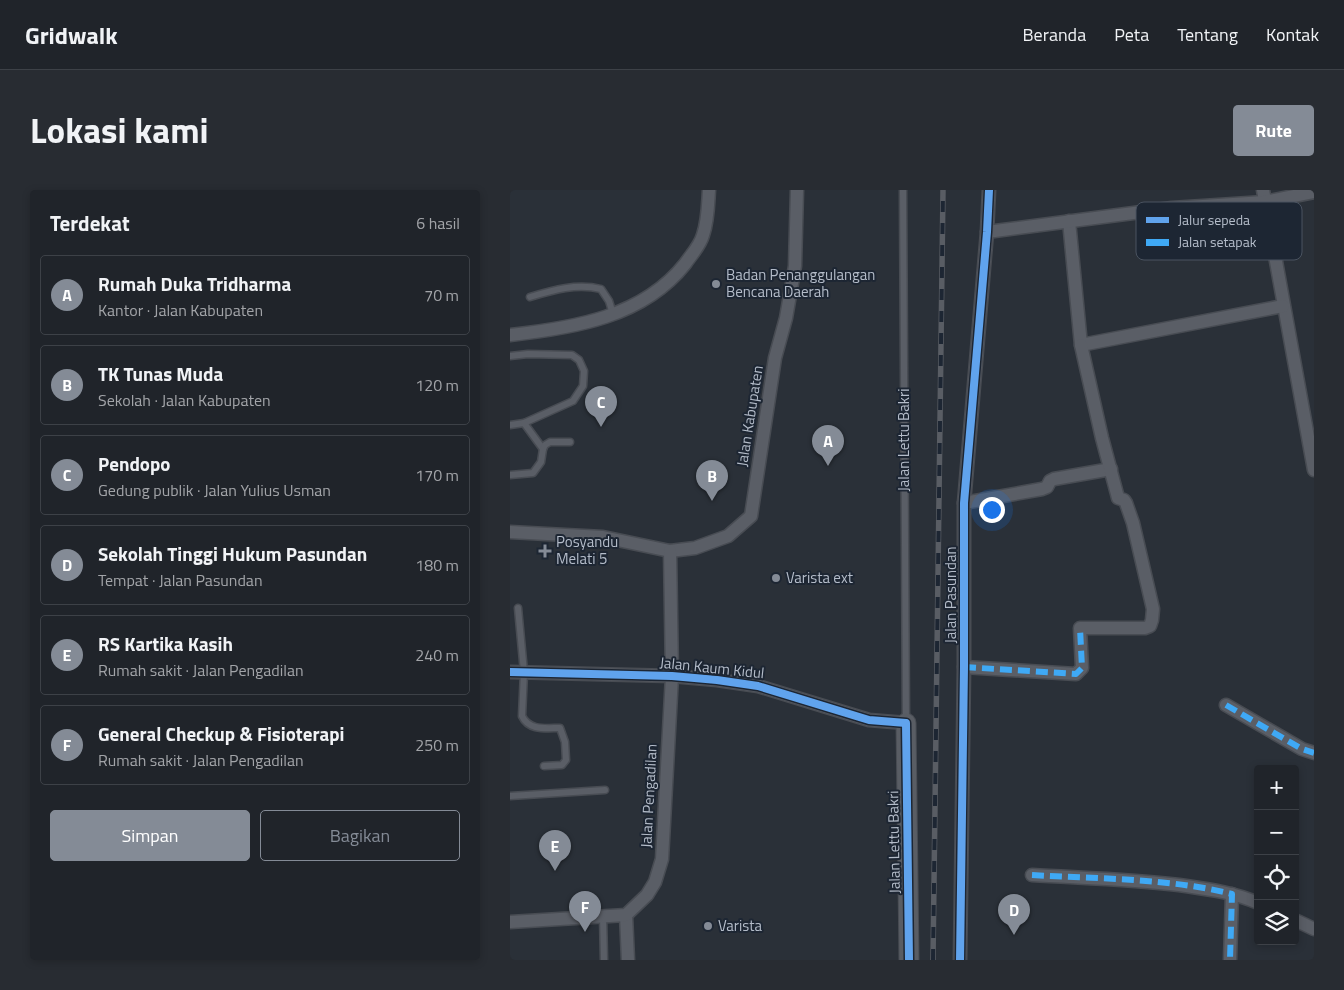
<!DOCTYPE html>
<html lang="id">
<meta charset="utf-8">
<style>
:root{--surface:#20242a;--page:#282c32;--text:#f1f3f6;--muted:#a2a4a8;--line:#3d4147;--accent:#848b96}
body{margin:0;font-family:"Titillium Web",sans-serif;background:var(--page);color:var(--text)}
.controls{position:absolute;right:15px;bottom:15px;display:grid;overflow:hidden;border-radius:5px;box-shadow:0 2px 8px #0003}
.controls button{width:45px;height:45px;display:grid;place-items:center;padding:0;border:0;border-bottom:1px solid var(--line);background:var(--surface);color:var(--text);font:25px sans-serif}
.you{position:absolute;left:481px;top:319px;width:18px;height:18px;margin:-12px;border:4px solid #fff;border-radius:50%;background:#1a73e8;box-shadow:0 0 0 8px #1a73e833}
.badge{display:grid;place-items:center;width:32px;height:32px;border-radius:50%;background:var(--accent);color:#fff;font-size:16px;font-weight:700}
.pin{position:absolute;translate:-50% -41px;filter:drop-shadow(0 1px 2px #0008)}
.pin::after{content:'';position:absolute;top:26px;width:18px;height:15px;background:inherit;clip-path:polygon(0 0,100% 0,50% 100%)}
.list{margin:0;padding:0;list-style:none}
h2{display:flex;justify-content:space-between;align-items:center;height:65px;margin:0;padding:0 20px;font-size:21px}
h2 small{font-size:16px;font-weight:400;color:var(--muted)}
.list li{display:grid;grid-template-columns:32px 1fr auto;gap:15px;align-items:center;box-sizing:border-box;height:80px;margin:0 10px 10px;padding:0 10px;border:1px solid var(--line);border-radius:5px}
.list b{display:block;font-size:19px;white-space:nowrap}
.list p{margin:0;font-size:16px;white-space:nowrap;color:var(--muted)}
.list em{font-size:16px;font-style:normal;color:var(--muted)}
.actions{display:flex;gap:10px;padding:15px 20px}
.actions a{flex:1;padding:11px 0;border:1px solid var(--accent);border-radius:5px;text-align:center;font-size:18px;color:var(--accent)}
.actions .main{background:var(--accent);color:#fff}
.icon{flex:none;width:28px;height:28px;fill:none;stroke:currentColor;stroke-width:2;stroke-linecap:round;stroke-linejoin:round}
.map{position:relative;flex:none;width:804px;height:770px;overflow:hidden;border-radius:5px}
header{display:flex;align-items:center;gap:30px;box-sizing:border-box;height:70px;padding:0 25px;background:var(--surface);border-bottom:1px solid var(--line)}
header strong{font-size:24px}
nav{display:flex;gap:28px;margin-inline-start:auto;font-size:18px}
.intro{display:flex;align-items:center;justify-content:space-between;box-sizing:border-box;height:120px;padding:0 30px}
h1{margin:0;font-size:35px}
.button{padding:12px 22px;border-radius:5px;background:var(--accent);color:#fff;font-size:18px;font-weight:700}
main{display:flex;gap:30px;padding:0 30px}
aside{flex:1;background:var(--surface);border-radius:5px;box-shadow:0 2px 8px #0003}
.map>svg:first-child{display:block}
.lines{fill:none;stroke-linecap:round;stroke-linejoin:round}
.lane-casing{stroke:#484c53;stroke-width:9}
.street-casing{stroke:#484c53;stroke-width:15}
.secondary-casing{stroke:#484c53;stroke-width:21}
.lane{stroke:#5a5e66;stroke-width:6}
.street{stroke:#5a5e66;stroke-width:12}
.secondary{stroke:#595d64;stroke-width:19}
.rail-casing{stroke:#595d64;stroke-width:5.5}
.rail{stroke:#1d2633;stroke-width:4;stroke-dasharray:11;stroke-linecap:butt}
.quiet{stroke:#3fa9f5;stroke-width:6;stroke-dasharray:12 6;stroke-linecap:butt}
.cycleway-casing{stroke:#1d2633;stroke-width:11}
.cycleway{stroke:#60a3ed;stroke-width:8}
.poi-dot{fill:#848b96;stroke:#1d2633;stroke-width:2}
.labels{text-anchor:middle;stroke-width:4;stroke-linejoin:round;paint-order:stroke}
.poi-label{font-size:15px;fill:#b4bcc9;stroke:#1d2633;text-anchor:start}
.street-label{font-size:15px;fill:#b4bcc9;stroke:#1d2633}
.key{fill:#1d2633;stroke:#4a5360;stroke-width:1}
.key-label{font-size:14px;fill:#b4bcc9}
</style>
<header>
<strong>Gridwalk</strong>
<nav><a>Beranda</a><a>Peta</a><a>Tentang</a><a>Kontak</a></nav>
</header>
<div class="intro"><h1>Lokasi kami</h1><a class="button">Rute</a></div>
<main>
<aside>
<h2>Terdekat<small>6 hasil</small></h2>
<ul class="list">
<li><span class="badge">A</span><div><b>Rumah Duka Tridharma</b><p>Kantor · Jalan Kabupaten</p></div><em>70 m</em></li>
<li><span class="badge">B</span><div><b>TK Tunas Muda</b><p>Sekolah · Jalan Kabupaten</p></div><em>120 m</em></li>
<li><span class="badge">C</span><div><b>Pendopo</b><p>Gedung publik · Jalan Yulius Usman</p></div><em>170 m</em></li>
<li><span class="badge">D</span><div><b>Sekolah Tinggi Hukum Pasundan</b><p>Tempat · Jalan Pasundan</p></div><em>180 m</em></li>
<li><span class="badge">E</span><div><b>RS Kartika Kasih</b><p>Rumah sakit · Jalan Pengadilan</p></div><em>240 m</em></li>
<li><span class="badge">F</span><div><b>General Checkup &amp; Fisioterapi</b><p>Rumah sakit · Jalan Pengadilan</p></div><em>250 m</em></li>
</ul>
<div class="actions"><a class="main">Simpan</a><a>Bagikan</a></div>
</aside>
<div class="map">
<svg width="804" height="770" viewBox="0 0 804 770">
<rect width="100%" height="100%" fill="#2a3038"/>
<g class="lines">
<g class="lane-casing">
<g id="lane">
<path d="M393,0L396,532"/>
<path d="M20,107C43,100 67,93 91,99L99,111L103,124"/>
<path d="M0,166L18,164L62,165L69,170L74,181L73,196L63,211L14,233L0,235"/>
<path d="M14,233L33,259"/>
<path d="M0,285L23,283L31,272L33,259L35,255L40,252H60"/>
<path d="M8,418L14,482L12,526C19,541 36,538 50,538L55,552L56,570L52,575L34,576"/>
<path d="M0,606L95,600"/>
<path d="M93,726L94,770"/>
</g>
</g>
<g class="street-casing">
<g id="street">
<path d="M753,0L804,280"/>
<path d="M559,31L571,155L773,116"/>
<path d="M477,42L662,18L754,12L804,2"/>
<path d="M0,145C64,138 133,127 175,74C181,65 190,56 193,45C198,31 198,15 199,0"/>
<path d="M454,313L532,299L537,297L540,291L544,289L601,279"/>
<path d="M0,342L93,347L160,361L185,358L218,346L241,326L265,168L276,128L285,76L287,0"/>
<path d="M454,477L566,484L572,478L570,438H635L640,436L642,430L643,419L623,333L616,313L614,310L608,308L607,304L592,248L571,155"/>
<path d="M0,482L162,486L207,490L248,496L359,530L396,533"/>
<path d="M716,515L792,559L804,563"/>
<path d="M522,685C571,688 620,689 669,695C696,699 723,702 748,713"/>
<path d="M116,725L118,770"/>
<path d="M785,730L804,739"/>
<path d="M0,732L116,725L137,705L145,692L152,669L162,486L160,361"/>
<path d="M450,770L454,477V313L477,42L479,0"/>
<path d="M720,770L722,704"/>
</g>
</g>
<g class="secondary-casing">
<path id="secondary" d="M396,533L399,770"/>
</g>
<use href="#lane" class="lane"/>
<use href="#street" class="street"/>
<use href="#secondary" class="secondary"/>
<g class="rail-casing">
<path id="rail" d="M423,770L433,0"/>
</g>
<use href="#rail" class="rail"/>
<g class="quiet">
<path d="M454,477L566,484L572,478L570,438"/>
<path d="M716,515L792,559L804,563"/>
<path d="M522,685C589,689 658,688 722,704L720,770"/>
</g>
<g class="cycleway-casing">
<g id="cycleway">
<path d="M0,482L162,486L207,490L248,496L359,530L396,533L399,770"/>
<path d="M450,770L454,477V313L477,42L479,0"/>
</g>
</g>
<use href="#cycleway" class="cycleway"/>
</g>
<g class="poi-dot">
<circle cx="206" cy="94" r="5"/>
<path d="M32.5 353.5h5v5h5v5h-5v5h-5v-5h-5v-5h5z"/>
<circle cx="266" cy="388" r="5"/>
<circle cx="198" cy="736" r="5"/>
</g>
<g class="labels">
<g class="poi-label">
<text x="216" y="90">Badan Penanggulangan<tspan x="216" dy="17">Bencana Daerah</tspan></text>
<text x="46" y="357">Posyandu<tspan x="46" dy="17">Melati 5</tspan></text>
<text x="276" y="393">Varista ext</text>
<text x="208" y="741">Varista</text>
</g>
<g class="street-label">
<text transform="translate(240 226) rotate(-81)" y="5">Jalan Kabupaten</text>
<text transform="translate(394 250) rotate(-90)" y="5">Jalan Lettu Bakri</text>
<text transform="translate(441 405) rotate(-90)" y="5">Jalan Pasundan</text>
<text transform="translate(202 478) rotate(6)" y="5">Jalan Kaum Kidul</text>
<text transform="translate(139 606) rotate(-87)" y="5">Jalan Pengadilan</text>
<text transform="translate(384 652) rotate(-91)" y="5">Jalan Lettu Bakri</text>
</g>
</g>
<rect x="626" y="12" width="166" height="58" rx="8" class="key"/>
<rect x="636" y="27" width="23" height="6" fill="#60a3ed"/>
<rect x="636" y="49" width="23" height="7" fill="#3fa9f5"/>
<g class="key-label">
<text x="668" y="35">Jalur sepeda</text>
<text x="668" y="57">Jalan setapak</text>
</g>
</svg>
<div class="controls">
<button>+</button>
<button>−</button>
<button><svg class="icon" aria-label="locate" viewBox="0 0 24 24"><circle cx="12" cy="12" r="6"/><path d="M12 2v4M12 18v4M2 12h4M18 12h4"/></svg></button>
<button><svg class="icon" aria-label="layers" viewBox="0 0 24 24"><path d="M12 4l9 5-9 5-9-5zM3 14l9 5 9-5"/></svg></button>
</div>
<div class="you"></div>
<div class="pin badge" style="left:318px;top:276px">A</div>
<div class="pin badge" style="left:202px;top:311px">B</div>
<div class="pin badge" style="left:91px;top:237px">C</div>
<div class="pin badge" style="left:504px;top:745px">D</div>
<div class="pin badge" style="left:45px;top:681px">E</div>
<div class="pin badge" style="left:75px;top:742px">F</div>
</div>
</main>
